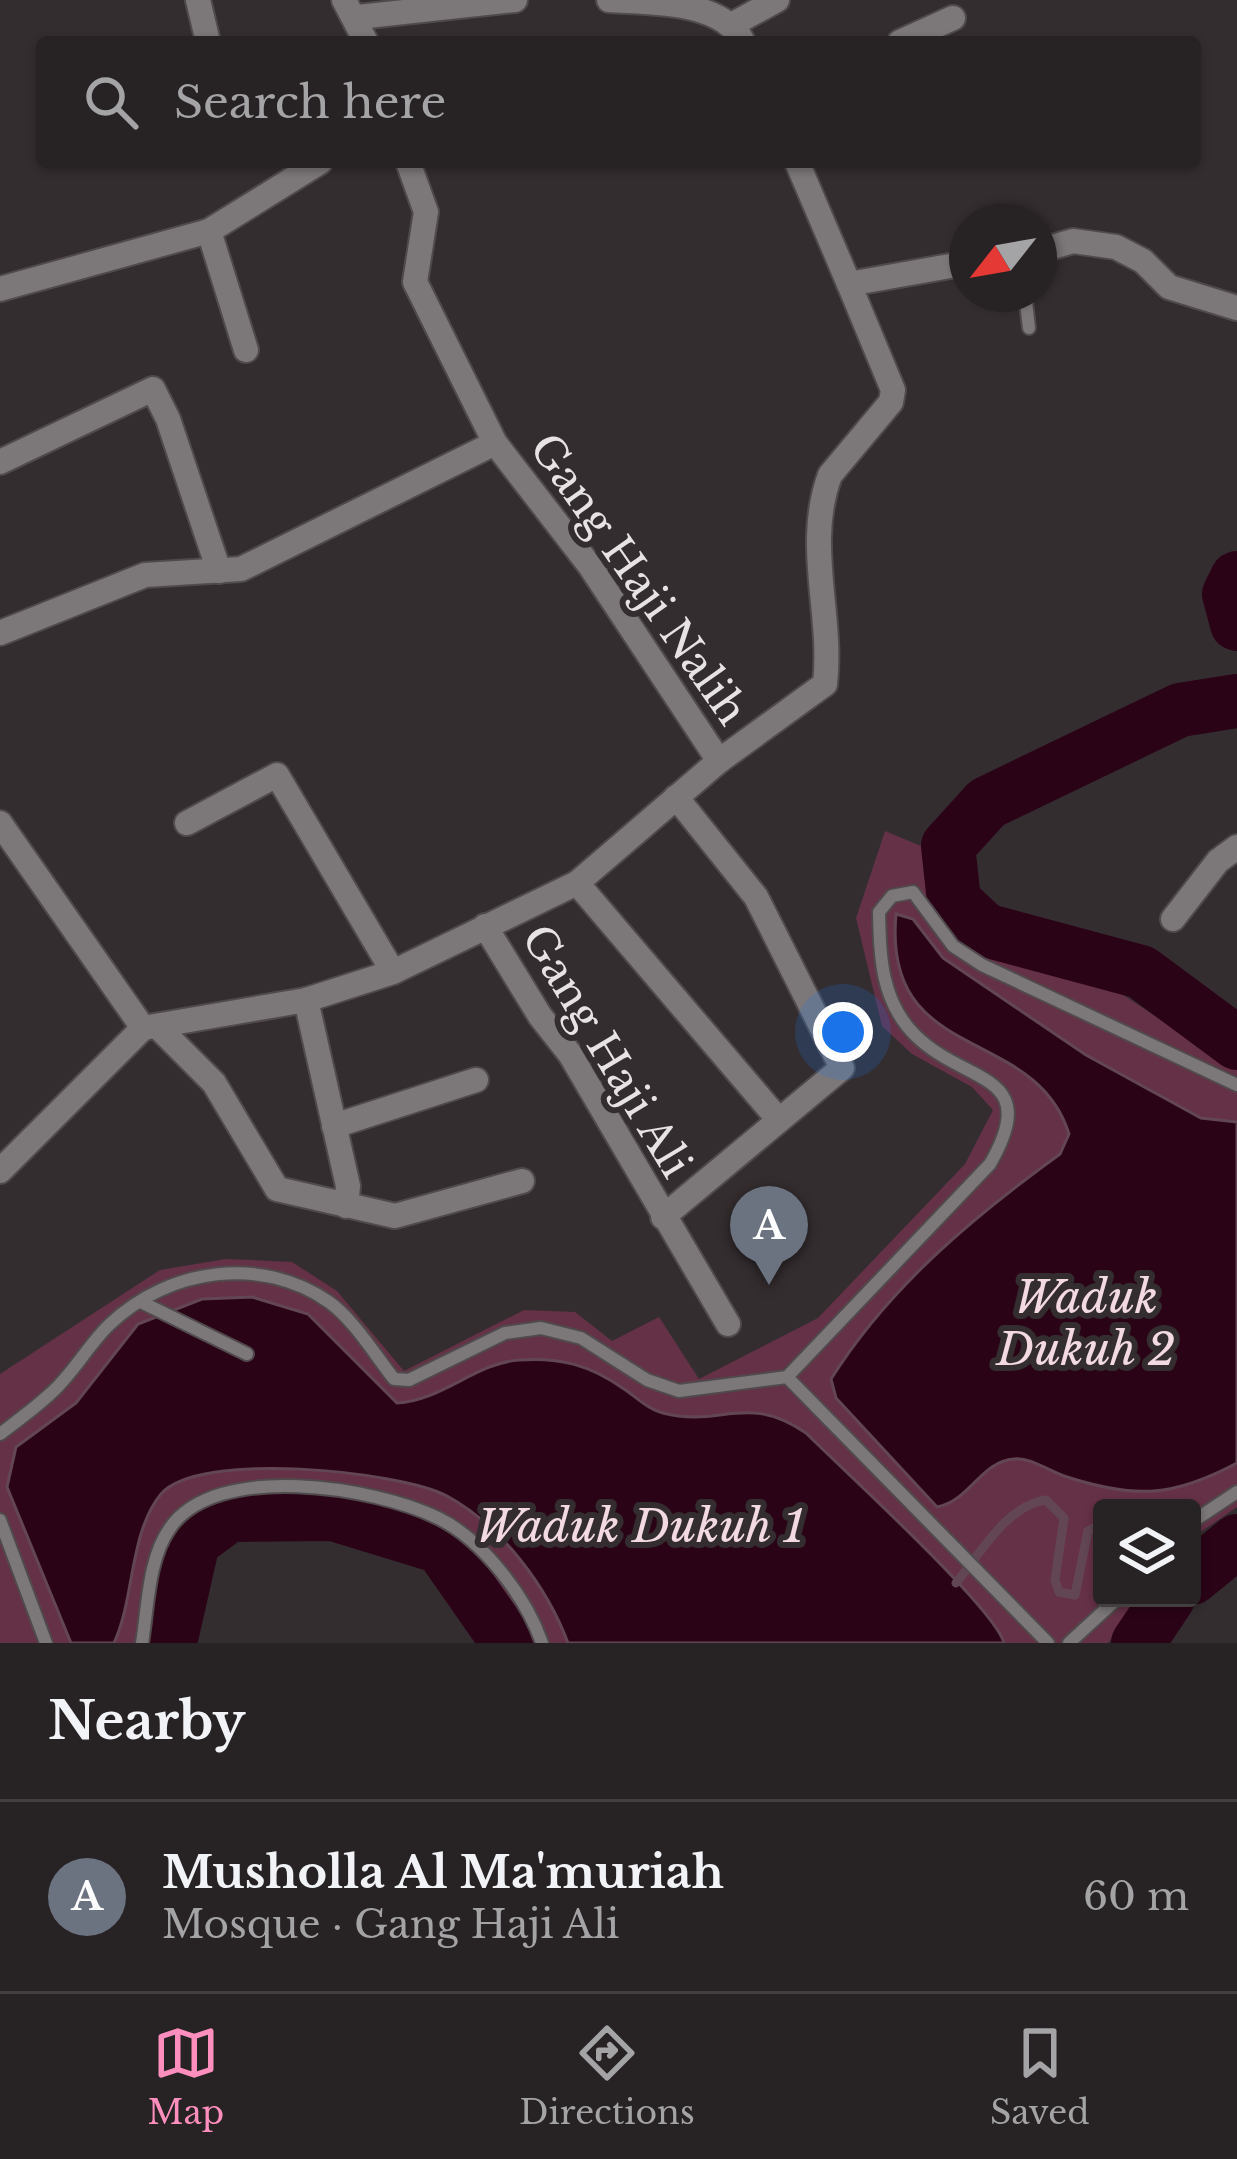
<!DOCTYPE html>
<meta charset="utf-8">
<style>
:root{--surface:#272223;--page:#332f30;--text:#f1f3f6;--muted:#a4a4a6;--line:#433f41;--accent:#fe8ebd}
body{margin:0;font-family:"Libre Baskerville",serif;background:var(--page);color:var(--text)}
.controls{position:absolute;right:36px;bottom:36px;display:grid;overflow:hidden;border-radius:12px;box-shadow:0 3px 9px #0004}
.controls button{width:108px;height:108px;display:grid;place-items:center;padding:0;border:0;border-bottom:3px solid var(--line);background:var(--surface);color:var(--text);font:60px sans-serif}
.compass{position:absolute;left:949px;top:204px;width:108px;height:108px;border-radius:50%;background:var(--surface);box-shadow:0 3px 9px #0004;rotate:239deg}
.you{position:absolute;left:843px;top:1032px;width:42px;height:42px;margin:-30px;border:9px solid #fff;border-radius:50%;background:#1a73e8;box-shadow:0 0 0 18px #1a73e833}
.badge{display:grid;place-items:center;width:78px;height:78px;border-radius:50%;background:var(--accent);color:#fff;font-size:39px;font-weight:700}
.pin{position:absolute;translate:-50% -99px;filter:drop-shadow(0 3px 6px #0008)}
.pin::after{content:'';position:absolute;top:63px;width:42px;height:36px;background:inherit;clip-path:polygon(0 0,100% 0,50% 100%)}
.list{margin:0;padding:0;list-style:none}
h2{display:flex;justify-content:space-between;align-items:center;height:156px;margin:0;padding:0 48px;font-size:51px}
h2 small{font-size:39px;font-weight:400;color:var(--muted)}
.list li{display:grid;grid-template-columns:78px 1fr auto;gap:36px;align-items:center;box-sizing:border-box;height:192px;padding:0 48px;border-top:3px solid var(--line)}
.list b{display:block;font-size:45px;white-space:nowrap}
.list p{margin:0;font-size:39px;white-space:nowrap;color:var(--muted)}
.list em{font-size:39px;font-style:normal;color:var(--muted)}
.icon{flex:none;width:66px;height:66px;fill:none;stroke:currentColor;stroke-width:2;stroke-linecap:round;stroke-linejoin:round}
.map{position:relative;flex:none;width:1237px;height:1643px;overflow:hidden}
.search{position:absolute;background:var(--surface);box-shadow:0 3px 9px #0004;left:36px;right:36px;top:36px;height:132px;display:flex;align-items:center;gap:30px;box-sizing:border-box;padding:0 42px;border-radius:12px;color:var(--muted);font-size:45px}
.sheet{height:348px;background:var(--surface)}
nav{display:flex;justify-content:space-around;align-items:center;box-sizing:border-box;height:168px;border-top:3px solid var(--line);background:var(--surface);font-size:33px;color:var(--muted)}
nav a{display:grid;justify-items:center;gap:6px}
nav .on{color:var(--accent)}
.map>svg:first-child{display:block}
.green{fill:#653147}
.water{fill:#2b0317;stroke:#634654;stroke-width:3}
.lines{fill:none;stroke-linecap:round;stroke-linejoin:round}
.stream{stroke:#634654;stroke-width:9}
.river{stroke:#2b0317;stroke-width:54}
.service-casing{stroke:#514a4c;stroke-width:16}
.minor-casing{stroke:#514a4c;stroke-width:28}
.service{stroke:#7c7879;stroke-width:12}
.minor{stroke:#7c7879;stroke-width:24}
.labels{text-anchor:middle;stroke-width:12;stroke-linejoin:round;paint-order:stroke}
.street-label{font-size:42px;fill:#e7e2e4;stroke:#342d2f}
.water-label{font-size:45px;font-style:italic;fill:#f2d9e2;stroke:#342d2f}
</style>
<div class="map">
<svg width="1237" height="1643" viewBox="0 0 1237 1643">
<rect width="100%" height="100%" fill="#342d2f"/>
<path class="green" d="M885,831L933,851L930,891L956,938L1105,983L1237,1070V1507L1192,1538V1508H1102V1598H1143L1108,1643H529C518,1602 481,1559 446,1534C390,1495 232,1476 182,1528C156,1556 157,1608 151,1643H0V1374L160,1270L226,1259L292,1262L337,1291L404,1371L524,1310L575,1312L612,1341L659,1317L699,1379L818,1318L965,1164L993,1110L972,1087L912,1054L882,1026L856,918Z"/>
<g class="water">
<path d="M896,914L913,919L943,958L1086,1055L1201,1118L1237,1122V1463C1173,1497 1136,1499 1067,1477C1050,1472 1031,1457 1014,1459C981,1461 970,1501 937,1507L836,1398L831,1379C889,1287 973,1217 1060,1154L1069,1134C1034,1023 882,1066 896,914Z"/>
<path d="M252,1297L308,1314L397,1403C441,1401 476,1363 519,1360C560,1357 590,1365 624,1389C636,1397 649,1410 663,1413C722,1428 745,1392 806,1433C842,1469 995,1608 1004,1643H568C547,1587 502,1526 447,1496C400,1471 198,1450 161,1494C129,1533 135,1598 114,1643H71L7,1487L16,1447L76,1403L138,1324L202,1299Z"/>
</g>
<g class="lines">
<path class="stream" d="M956,1583C980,1554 1007,1505 1046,1500L1064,1518L1055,1580L1059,1592L1075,1595L1088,1531L1102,1524"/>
<g class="river">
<path d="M1237,578L1229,594L1237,624"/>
<path d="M1237,701L1180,710L987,803L948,846L954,901L985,930L1141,972L1237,1043"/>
<path d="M1192,1578L1237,1541"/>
<path d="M170,1643L193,1542L229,1515L333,1514L441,1547L508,1643"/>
<path d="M1138,1643L1168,1598"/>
</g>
<g class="service-casing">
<g id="service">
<path d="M1025,294L1029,328"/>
<path d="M141,1302L247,1354"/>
<path d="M787,1377L1048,1643"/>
<path d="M0,1434C17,1421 35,1408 50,1394C73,1374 88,1345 110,1324C169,1268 262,1255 329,1302C354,1320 375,1355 394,1379L409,1380L505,1333L541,1328L581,1338L647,1380L679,1391L787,1377L990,1164C1043,1072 966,1085 916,1036C881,1002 880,957 879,912L892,896L913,892L953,946L982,965L1237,1085"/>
<path d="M0,1520L46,1643"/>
<path d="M1192,1522L1237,1492"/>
<path d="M142,1643C148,1606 148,1559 170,1528C216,1461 375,1487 438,1518C483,1540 526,1597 542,1643"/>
<path d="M1069,1643L1118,1598"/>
</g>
</g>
<g class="minor-casing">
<g id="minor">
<path d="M198,0L208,42"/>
<path d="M344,0L366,42"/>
<path d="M609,0C653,3 722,0 743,42"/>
<path d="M358,17L515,0"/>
<path d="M735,23L777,0"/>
<path d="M900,42L953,18"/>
<path d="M408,162L426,212L415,282L495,443L590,566L719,761"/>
<path d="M797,162L849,284L967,263"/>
<path d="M209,231L246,350"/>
<path d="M1039,251L1073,241L1116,247L1143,261L1169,287L1237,308"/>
<path d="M0,289L209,231L320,162"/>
<path d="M0,462L153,389L168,419L219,571"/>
<path d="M0,633L145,575L241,569L495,443"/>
<path d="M0,823L143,1028"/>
<path d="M187,823L277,775L393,972"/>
<path d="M577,883L778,1119"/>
<path d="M1173,919L1218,861L1237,847"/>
<path d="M485,926L540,1016L570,1054L728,1324"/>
<path d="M306,1000L348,1186L346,1206"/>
<path d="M157,1026L214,1083L277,1189L395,1216L522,1181"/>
<path d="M143,1028L306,1000L393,972L577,883L719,761L825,684C833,614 804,545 830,475L891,402L893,390L849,284"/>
<path d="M334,1126L476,1080"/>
<path d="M0,1171L143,1028"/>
<path d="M663,1217L842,1068L756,897L676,797"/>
</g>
</g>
<use href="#service" class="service"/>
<use href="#minor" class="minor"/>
</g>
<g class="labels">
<g class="street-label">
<text transform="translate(639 579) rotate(55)" y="15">Gang Haji Nalih</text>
<text transform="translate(607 1051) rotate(59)" y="15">Gang Haji Ali</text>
</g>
<g class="water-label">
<text x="1086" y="1313">Waduk<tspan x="1086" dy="52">Dukuh 2</tspan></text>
<text x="640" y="1542">Waduk Dukuh 1</text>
</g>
</g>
</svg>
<div class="controls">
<button><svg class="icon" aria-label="layers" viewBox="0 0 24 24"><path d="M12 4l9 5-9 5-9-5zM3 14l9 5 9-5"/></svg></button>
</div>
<svg class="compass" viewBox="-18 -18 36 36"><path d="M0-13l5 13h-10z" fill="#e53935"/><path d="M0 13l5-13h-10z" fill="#a4a4a6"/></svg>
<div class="you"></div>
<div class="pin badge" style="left:769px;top:1285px;background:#6b7280">A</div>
<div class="search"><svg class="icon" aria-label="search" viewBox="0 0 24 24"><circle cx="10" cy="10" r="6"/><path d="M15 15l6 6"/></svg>Search here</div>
</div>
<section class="sheet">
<h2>Nearby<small></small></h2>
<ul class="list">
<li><span class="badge" style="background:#6b7280">A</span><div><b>Musholla Al Ma'muriah</b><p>Mosque · Gang Haji Ali</p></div><em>60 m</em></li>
</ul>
</section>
<nav>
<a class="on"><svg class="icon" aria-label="map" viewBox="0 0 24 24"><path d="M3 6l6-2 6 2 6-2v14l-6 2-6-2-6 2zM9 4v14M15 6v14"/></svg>Map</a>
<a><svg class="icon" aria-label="directions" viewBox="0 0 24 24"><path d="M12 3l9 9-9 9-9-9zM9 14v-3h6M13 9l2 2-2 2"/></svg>Directions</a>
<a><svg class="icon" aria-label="saved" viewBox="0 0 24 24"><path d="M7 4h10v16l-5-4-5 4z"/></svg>Saved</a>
</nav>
